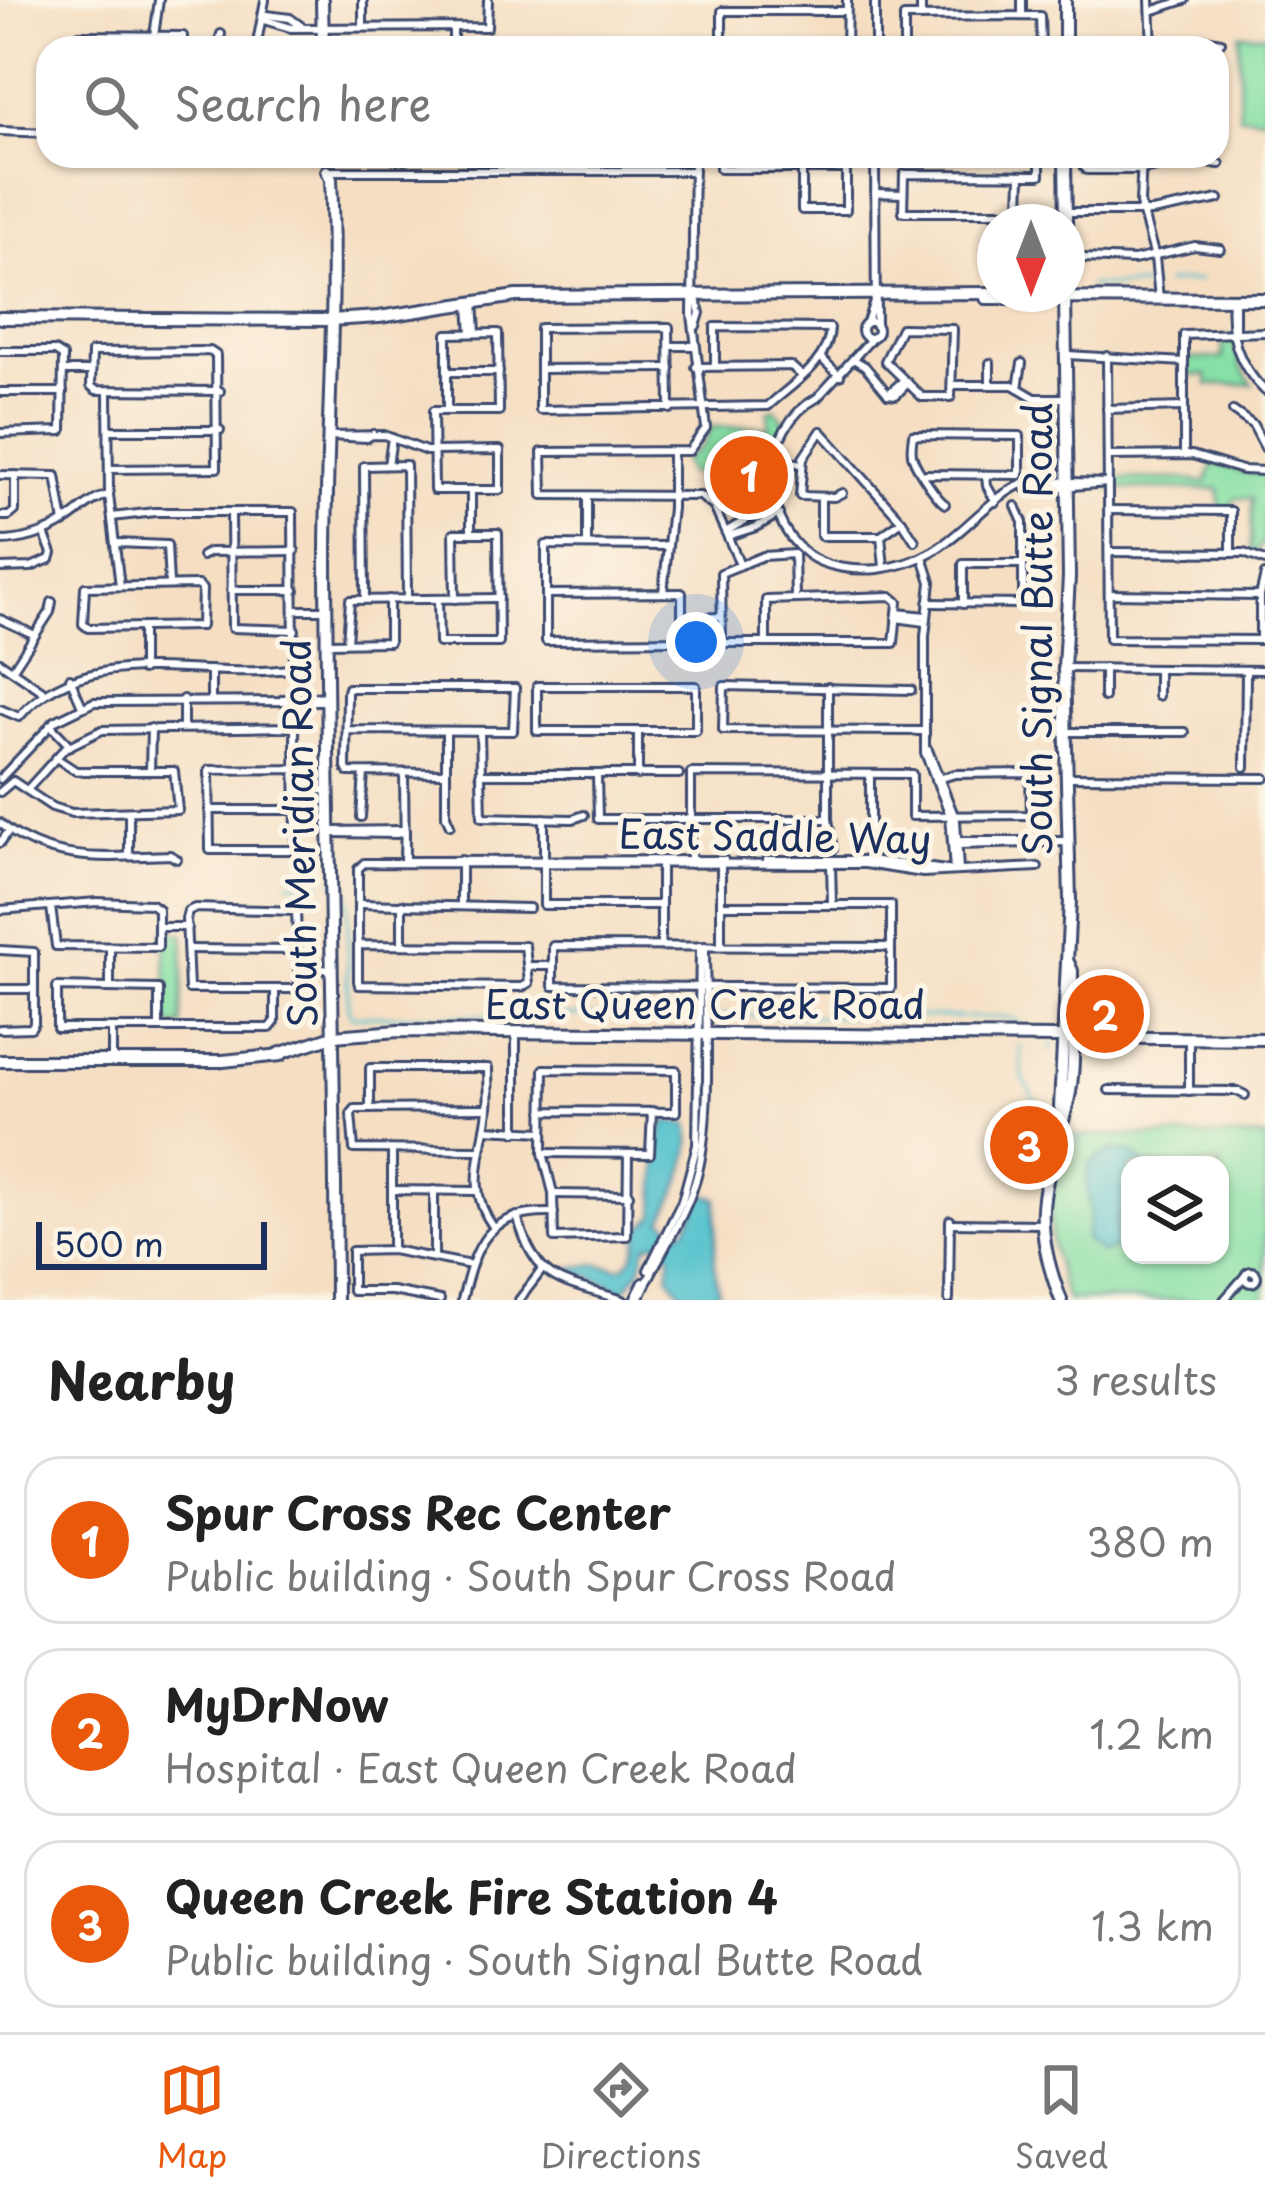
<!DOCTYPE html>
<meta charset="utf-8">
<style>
:root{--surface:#fff;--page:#f2f2f2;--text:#222;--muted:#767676;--line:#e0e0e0;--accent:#ea580c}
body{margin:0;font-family:"Playpen Sans",sans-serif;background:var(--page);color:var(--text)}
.controls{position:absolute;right:36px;bottom:36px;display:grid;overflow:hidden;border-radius:24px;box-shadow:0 3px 9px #0004}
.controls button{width:108px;height:108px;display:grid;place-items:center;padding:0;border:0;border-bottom:3px solid var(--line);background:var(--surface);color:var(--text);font:60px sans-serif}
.compass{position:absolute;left:977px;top:204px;width:108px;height:108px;border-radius:50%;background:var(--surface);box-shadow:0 3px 9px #0004;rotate:180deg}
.scale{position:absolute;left:36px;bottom:30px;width:231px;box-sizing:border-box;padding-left:12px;border:6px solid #1b2f5e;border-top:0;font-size:33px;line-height:42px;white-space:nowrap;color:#1b2f5e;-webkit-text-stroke:9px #fcf5e5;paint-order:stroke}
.you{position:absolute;left:696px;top:642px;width:42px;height:42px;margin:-30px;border:9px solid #fff;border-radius:50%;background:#1a73e8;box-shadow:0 0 0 18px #1a73e833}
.badge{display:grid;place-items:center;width:78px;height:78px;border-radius:50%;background:var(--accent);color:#fff;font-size:39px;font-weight:700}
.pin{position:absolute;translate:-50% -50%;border:6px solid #fff;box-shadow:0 3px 12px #0006}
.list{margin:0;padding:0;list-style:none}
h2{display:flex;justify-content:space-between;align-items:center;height:156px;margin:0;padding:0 48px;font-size:51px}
h2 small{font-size:39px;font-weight:400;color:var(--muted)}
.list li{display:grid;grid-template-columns:78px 1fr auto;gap:36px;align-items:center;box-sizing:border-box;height:168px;margin:0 24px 24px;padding:0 24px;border:3px solid var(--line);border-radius:36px}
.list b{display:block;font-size:45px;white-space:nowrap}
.list p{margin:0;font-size:39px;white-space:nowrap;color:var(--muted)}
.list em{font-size:39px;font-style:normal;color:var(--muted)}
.icon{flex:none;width:66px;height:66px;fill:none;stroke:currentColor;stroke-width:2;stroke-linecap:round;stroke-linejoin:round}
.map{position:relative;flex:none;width:1265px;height:1300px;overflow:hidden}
.search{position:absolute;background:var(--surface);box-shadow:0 3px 9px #0004;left:36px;right:36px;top:36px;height:132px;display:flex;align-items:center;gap:30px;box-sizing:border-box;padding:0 42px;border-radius:36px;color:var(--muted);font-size:45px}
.sheet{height:732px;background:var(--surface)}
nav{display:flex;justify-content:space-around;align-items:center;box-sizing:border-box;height:168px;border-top:3px solid var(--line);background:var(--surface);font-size:33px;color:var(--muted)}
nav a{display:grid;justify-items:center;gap:6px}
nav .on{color:var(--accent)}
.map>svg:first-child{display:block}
.green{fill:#87e0a5;stroke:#518882;stroke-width:3;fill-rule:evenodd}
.water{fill:#56c3ce;stroke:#387996;stroke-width:3}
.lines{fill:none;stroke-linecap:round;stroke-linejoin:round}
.stream{stroke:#56c3ce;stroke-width:3}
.street-casing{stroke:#3c496d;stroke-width:12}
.secondary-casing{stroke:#3c496d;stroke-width:16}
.street{stroke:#fff;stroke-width:6}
.secondary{stroke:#fff;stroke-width:10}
.labels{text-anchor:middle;stroke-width:10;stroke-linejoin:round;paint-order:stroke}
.street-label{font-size:39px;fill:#1b2f5e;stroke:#fcf5e5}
</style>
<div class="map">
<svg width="1265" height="1300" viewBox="0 0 1265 1300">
<rect width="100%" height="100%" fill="#fcf5e5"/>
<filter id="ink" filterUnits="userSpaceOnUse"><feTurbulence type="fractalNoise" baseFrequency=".00833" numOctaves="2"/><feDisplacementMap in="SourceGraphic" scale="24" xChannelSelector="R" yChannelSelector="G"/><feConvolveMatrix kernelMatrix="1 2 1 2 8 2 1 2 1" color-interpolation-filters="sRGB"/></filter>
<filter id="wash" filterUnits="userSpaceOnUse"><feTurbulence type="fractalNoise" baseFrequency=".004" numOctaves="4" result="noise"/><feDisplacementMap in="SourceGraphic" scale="48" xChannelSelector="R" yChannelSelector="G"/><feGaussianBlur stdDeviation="2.7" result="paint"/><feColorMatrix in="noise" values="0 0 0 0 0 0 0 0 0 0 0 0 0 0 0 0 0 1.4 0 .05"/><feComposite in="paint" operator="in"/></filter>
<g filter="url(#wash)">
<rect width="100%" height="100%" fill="#f5dec2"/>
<g class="green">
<path d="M1239,34H1265V117L1239,116Z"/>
<path d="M1223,337H1231L1241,367L1252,384L1208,385L1207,375H1186V359L1223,358Z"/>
<path d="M775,409L786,423C769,451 766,475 775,507L746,520C733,491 723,474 688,473L683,461L704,444L712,427H768L769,411Z"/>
<path d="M1213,463L1246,473L1265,474V539L1255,554L1251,553L1252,498H1235L1230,508L1220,509L1219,489H1110V479H1186L1206,483Z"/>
<path d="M164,931L183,934C185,966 182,994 182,1026L164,1025L166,990L161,984H167Z"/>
<path d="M1062,1135L1265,1137V1300H1067C1044,1235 1047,1201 1062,1135ZM1130,1165H1220V1255H1130Z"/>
</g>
<g class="water">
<path d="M667,1121L689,1124C696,1155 676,1193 663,1220L680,1231L686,1229L703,1194L717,1198C718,1236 709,1261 721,1300H687L668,1275L671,1255L656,1242L646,1246L640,1271L624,1291L589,1276L575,1275L570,1268L595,1264L621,1268C633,1262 640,1243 639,1230L655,1216L657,1164L663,1124Z"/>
<path d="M1114,1150L1133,1153L1146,1165H1130V1200L1117,1218L1119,1242L1114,1249L1102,1253L1086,1241C1086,1230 1091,1221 1090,1210C1088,1181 1075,1163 1114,1150Z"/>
</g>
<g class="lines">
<g class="stream">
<path d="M1166,283L1200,280"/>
<path d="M1089,286H1151"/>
<path d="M1147,291V290"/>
<path d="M333,881L344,882L348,894V1009L352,1016L694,1015"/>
<path d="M288,882H321"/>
<path d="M710,1015L962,1017"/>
<path d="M966,1017L1013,1018L1019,1021L1020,1028"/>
<path d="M1020,1045L1023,1078L1044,1117"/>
<path d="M1051,1051V1044"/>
<path d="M1065,1141L1085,1139"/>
</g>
</g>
</g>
<g filter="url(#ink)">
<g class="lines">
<g class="street-casing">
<g id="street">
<path d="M363,0V26"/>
<path d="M921,0V17"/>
<path d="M1022,0V16"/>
<path d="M1150,0L1152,48"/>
<path d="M1151,11L1185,0"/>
<path d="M266,15L290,18L301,26"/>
<path d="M264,20L291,28L487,27L488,0"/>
<path d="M154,36L159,0"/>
<path d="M79,48V35L183,36V48"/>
<path d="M218,48L221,34"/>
<path d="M256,48L265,0"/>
<path d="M453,48V28"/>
<path d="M722,48V11H846"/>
<path d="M846,48L847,0"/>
<path d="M875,48V0"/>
<path d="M904,48V17L1040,16L1041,48"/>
<path d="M1182,48L1204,39L1221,42"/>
<path d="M1217,117L1219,115"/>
<path d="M0,131L48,133"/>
<path d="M694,156L692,315L706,428L689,451L542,452L543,495L700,496L714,507L740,564"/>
<path d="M720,156V169H846"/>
<path d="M875,156L876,326"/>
<path d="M1142,156L1140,203L1155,257L1159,299"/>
<path d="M1083,166L1087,170H1141L1187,161L1220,164"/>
<path d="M802,169V210H846V156"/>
<path d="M327,171H694"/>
<path d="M1021,175L1020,212H903L904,174C949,174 994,174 1040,175V156"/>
<path d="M875,193L903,194"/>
<path d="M1069,212H1152L1219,199"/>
<path d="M1083,258L1134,260L1195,246L1220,249"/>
<path d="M1232,297C1229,335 1237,364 1265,391"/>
<path d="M1235,297V331"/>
<path d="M474,301L476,333"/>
<path d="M469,305L471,333"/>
<path d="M867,322L875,298"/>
<circle cx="870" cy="330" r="8"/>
<path d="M696,326L700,313L696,298"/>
<path d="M901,328L953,329L951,397H922L885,361Z"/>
<path d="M670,346H695"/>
<path d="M0,351H55L63,356L62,431L0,433"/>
<path d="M1068,355L1184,362"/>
<path d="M1107,356L1109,639L1260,640V596L1265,575"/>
<path d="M821,358L840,376"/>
<path d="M853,359L865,366L888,394"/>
<path d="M696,367L791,366L801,375"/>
<path d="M541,369L670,368"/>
<path d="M64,371H91"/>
<path d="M448,372H499"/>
<path d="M990,384V363"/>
<path d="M953,385H1013L1035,398H1066"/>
<path d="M1018,388L1022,363"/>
<path d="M0,392H63"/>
<path d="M108,392L109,495L120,586"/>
<path d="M888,394L896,395L908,383"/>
<path d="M888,394L904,380"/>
<path d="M818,397L873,337"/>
<path d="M817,398C762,427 756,516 807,554C825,568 856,571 878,569C954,560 967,510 1025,482"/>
<path d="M670,409L669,327L540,328V410L768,406C792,384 829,363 830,328L715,327V366"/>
<path d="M1107,409L1184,407"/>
<path d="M1233,411L1253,425L1265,448"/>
<path d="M109,430H220"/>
<path d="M330,436L384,435L426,451H433L500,450V490H434L433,411H499L498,333L447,334V411"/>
<path d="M330,436L367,438L373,434"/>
<path d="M1184,455V335L1265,332"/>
<path d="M1109,456L1192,455L1242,470L1265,471"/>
<path d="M774,458L801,464"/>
<path d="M388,465L392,438"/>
<path d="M109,469L217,468L216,355L210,351L92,352L91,386L96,390L220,391"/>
<path d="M926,474L1020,475V436L913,435C912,443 910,451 913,458C916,468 937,499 945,504"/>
<path d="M0,475L56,476L64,523"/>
<path d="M986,475L987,486L996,502"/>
<circle cx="1031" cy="485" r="6"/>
<path d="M1036,481L1108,483"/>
<path d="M1037,489L1108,483"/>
<path d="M471,490V533"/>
<path d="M842,493L834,497L800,496L803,458L821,431L902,521L915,541"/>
<path d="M821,497V536H881L902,521"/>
<path d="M587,498V545"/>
<path d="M1109,510L1231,511V553"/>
<path d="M231,512L232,628L295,630"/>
<path d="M0,516H9L15,511V475"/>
<path d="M727,531L752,516L777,509"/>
<path d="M728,536L756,527L779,514"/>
<path d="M881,536L884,567"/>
<path d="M0,541C25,541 45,534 66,521C82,511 90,499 109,495"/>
<path d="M116,543L167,545L169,585"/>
<path d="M1109,552L1244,553L1265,561"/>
<path d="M202,556L209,552L295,551"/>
<path d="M923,557L931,582L925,636V753L950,815L954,871"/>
<path d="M0,568L31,567L50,559L52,553L44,533"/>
<path d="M85,587L198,585L202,589L201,626L88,628L83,624Z"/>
<path d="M231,590H295"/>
<path d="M663,593L672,508V452"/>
<path d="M546,594L682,593V640L546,641V545L667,546"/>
<path d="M1109,594L1260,596"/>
<path d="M365,599L364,466L406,465L407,599"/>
<path d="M438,599L439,643H499L498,533H454L455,599"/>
<path d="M928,603L1023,604V522L1016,506"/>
<path d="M963,604V564H1023"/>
<path d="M295,610H327"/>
<path d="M897,613L926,616"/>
<path d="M683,618L721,617"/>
<path d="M896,618L925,622"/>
<path d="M0,619L35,635"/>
<path d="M142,628V670"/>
<path d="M347,642L350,600L499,598"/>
<path d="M328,643L389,642V599"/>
<path d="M766,643V600L891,596L898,602L894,643C836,643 779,643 722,643L721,573L763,556L794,554L795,598"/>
<path d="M0,662L44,692"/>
<path d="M1065,668L1265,670"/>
<path d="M1104,668V697"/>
<path d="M13,669L50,612L52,602"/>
<path d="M1158,669V696"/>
<path d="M211,670V699"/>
<path d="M70,678L82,706"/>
<rect x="537" y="686" width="159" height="45"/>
<path d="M828,687V819L833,849"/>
<path d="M911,690L724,686L723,730L925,731"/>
<path d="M183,699V728"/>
<path d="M283,699L327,696"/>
<path d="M0,709L19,717C89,637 202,683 294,668L293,512H155L112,517"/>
<path d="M50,725L70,746"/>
<path d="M347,730L513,731L515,688H348L347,692L346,768L348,772L446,773"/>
<path d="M446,731V816L450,825"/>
<path d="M638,731V775"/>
<path d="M480,732L482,817L573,819L584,815"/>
<path d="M1065,732H1185"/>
<path d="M928,750L956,820L959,871"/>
<path d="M1245,767L1246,670"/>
<path d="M150,771L151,728"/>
<path d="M404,773L405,863"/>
<path d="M480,774H679"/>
<path d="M597,775L598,819H828"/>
<path d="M1069,777L1265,778"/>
<path d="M0,779L55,721L94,702L326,701"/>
<path d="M27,790L65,748L102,730L295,727L296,850H210L209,770L295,769"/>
<path d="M296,791L328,790"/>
<path d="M0,792L13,781L52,807L72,813L178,810L174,771H76L56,758"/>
<path d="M209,810H296"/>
<path d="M129,813V856"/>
<path d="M361,817L364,773"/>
<path d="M544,818V905H661"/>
<path d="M0,823C50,865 109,857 170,855L177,859"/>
<path d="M331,831L401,830"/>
<path d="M332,833L397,834L405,831"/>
<path d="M956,841H1063"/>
<path d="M0,843L9,831"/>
<path d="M957,845L1067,842"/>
<path d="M404,859L405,831"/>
<path d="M461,860V905"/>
<path d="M767,860H870L954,871"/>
<path d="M408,861L724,860"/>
<path d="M870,861V774"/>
<path d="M831,863L832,904"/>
<path d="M691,864V773L912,774V816L1031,815L1030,773L955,774L935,780"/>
<path d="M358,904L529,908"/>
<path d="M721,905H891V988L553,986V946L891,947"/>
<path d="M195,908L296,911L299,989H189L186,919L188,911Z"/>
<path d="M0,910L97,902L151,904L158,909V947L56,946L51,907"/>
<path d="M158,927H187"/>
<path d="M358,945L525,946L529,983L522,987L359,985L358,981V869L364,863L865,864L923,873L1038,867"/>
<path d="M402,945V904"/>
<path d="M661,946V866"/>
<path d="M721,946V866"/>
<path d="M110,949V987"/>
<path d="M188,949L298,950"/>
<path d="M0,950L34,952V1023L31,1028L0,1029"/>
<path d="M529,966H553"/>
<path d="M299,970L331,969"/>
<path d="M0,989H34"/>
<path d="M112,1028V1060"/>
<path d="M159,1028V989L57,987V1028C128,1028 199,1028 270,1028L275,1022V989"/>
<path d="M516,1034V1132"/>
<path d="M1109,1090L1237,1091L1245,1095"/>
<path d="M1189,1091V1038"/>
<path d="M370,1109V1068H488C488,1084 490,1101 487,1117C481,1159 466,1190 494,1228"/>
<path d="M543,1111L676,1112V1070L544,1069L543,1153L553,1193L554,1238L627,1236L628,1154"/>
<path d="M485,1129L543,1132"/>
<path d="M479,1150L354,1149L351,1114L355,1109L488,1108"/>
<path d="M543,1153L650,1154L652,1111"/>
<path d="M392,1190L477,1191"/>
<path d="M434,1190V1257"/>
<path d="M554,1194L629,1195"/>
<path d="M517,1216C537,1285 559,1280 623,1300"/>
<path d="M950,1223L1042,1224"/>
<path d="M392,1250V1150"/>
<path d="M648,1270L682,1201L697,1145L700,946"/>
<circle cx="1251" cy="1277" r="6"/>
<path d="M440,1300L392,1291H352V1251L392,1250L471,1265"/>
<path d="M462,1300C476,1243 487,1211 554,1213"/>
<path d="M519,1300L542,1270"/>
<path d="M634,1300L643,1282"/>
<path d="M639,1300C656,1257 687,1218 698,1172C713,1112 705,1011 705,946"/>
<path d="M949,1300L950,1220"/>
<path d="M1224,1300L1244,1277"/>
</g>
</g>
<g class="secondary-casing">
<g id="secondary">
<path d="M322,0L323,48"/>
<path d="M1065,0V48"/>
<path d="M1065,156L1067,291"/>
<path d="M327,171L331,179C337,307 326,433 326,561C327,808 335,1054 336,1300"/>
<path d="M986,298L1265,299"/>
<path d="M0,318L330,320L379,317L516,296L995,293"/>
<path d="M278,1054L333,1036L399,1031L1265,1039"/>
<path d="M0,1061H223L281,1055"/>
<path d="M1062,1111L1060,1107L1070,900L1064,668L1069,577L1065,294"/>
<path d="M1061,1300C1027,1212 1047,1184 1068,1102C1077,1065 1072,1010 1072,971L1069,964"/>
</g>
</g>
<use href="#street" class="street"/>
<use href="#secondary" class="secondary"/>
</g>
</g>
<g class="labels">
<g class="street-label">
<text transform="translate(1038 629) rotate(-90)" y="14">South Signal Butte Road</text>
<text transform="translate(300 833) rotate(-91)" y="14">South Meridian Road</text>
<text transform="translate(775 837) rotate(1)" y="14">East Saddle Way</text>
<text x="705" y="1019">East Queen Creek Road</text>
</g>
</g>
</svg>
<div class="controls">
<button><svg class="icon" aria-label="layers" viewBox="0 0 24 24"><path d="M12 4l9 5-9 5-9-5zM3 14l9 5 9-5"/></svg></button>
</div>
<svg class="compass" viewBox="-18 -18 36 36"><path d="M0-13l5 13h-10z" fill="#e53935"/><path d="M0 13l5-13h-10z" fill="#767676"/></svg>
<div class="scale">500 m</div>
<div class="you"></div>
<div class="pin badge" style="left:749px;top:475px">1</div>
<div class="pin badge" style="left:1105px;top:1014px">2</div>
<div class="pin badge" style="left:1029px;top:1145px">3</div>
<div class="search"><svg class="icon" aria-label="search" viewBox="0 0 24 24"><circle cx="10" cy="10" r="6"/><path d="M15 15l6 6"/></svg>Search here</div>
</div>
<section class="sheet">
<h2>Nearby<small>3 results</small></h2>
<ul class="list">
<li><span class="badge">1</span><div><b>Spur Cross Rec Center</b><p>Public building · South Spur Cross Road</p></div><em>380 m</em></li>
<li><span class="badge">2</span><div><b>MyDrNow</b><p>Hospital · East Queen Creek Road</p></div><em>1.2 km</em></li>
<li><span class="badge">3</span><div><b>Queen Creek Fire Station 4</b><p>Public building · South Signal Butte Road</p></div><em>1.3 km</em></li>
</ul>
</section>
<nav>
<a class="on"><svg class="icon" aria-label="map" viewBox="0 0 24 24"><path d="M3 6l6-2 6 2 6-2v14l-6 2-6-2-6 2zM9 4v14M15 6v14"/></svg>Map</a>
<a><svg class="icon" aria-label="directions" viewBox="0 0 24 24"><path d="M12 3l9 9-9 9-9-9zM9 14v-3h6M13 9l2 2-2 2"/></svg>Directions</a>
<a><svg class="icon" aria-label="saved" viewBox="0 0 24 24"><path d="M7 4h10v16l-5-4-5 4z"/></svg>Saved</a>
</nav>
